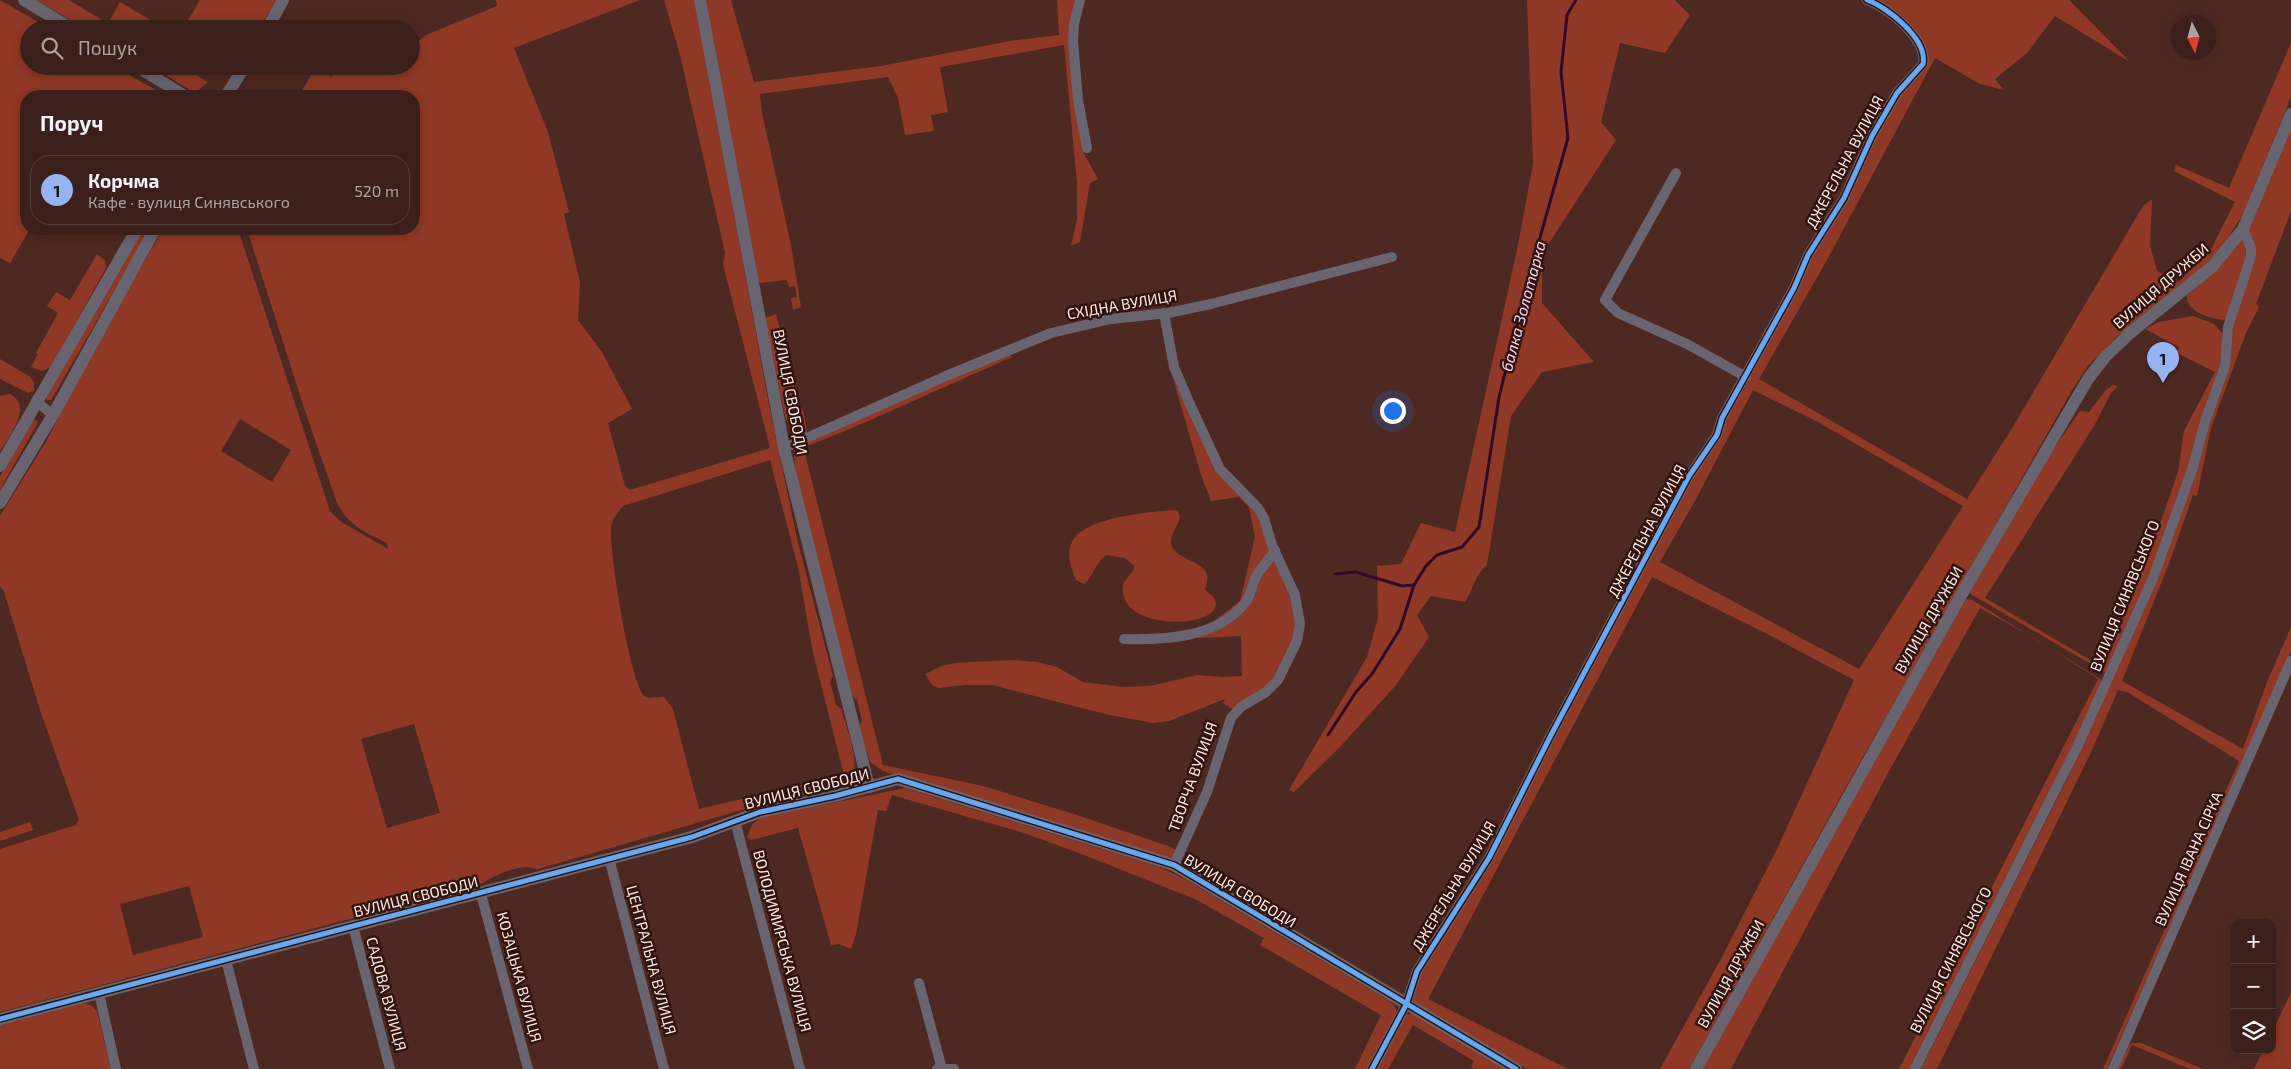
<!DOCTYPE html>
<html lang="uk">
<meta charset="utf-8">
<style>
:root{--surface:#3a1f1a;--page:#452c27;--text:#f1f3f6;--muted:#aba2a2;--line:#543d39;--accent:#95b2f1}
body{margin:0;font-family:"Exo 2",sans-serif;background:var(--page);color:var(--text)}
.controls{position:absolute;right:15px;bottom:15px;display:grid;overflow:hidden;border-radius:10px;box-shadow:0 2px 12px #0003}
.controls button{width:45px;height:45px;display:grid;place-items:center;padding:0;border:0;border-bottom:1px solid var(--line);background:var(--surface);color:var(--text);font:25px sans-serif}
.compass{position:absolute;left:2171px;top:15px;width:45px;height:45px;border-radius:50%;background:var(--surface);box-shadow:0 2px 12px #0003;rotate:174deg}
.you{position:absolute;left:1392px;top:410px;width:18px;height:18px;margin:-12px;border:4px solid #fff;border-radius:50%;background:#1a73e8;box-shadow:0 0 0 8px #1a73e833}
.badge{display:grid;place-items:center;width:32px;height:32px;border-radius:50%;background:var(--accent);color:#111;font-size:16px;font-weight:700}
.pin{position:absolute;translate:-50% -41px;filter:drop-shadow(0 1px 2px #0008)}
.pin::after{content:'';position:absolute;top:26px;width:18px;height:15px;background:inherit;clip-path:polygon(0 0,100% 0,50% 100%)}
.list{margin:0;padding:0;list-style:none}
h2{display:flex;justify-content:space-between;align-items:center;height:65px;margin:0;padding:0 20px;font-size:21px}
h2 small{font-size:16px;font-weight:400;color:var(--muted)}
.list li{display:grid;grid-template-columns:32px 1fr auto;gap:15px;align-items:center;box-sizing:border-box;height:70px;margin:0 10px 10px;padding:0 10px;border:1px solid var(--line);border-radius:20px}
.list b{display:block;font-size:19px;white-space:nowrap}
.list p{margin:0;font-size:16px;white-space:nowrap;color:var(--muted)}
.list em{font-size:16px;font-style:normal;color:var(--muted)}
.icon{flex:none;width:28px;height:28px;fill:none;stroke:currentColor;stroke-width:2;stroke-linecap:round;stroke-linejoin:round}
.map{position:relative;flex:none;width:2291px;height:1069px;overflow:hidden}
.search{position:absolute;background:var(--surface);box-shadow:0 2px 12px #0003;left:20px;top:20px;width:400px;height:55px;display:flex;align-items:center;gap:12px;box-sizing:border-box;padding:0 18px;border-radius:28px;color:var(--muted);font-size:19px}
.panel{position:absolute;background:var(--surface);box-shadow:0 2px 12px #0003;left:20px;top:90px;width:400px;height:145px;border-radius:20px}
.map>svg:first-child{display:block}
.green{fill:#903826;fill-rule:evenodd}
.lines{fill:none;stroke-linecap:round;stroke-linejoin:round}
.stream{stroke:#310929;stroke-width:3}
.minor{stroke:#686570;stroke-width:10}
.tertiary{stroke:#686570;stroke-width:12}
.cycleway-casing{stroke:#32140e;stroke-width:8}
.cycleway{stroke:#66a8f1;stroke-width:5}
.labels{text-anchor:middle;stroke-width:5;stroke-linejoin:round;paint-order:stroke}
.street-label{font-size:15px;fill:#fceae6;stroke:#32140e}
.water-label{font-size:16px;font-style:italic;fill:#fbcff2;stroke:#32140e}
</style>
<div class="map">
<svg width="2291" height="1069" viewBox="0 0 2291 1069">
<rect width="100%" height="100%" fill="#4e2922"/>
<g class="green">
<path d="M0,0L50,29H29V66H113L167,96H26V229H30L10,263L0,258Z"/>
<path d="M36,0H69L117,29H93L72,21Z"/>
<path d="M200,0H276L259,29H210L203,25L201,29H183Z"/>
<path d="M496,0H640L514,48L548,132L569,212L564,214L580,282L578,320L602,352L632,409L608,423L625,486L630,490L770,448L723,264L725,253L680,55L664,0H695L769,405L798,543L833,676L830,682L836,705L841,708C846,728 869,779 840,787L769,802L538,869C534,869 530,867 526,867C510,868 494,876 481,884L0,1012V849L76,825L79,820L40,710L4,592L0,586V516L47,440L91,353L163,229H238L330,511L340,521L388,549L387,543C364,531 350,527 337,503L305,411L247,229H414V96H299L316,67L332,77L339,66H346L356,70L367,66H411V47L426,35L497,6ZM240,419L291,450L272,482L221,451ZM770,460L798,567L813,653L844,775L699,809L673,709L664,697L648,698L644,696C629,678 609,551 611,526L614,518L623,506ZM414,724L440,813L387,828L361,739ZM189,886L203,937L133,955L120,904Z"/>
<path d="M704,0H731L754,82L881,66L1010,41L1059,35L1057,0H1076L1071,31L1084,154L1098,179L1090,183L1080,242L1071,246L1077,219V183L1064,45L940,67L948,112L931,115L934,131L905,135L898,98L888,77L760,94L762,113L791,245L801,307L793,310L791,298L797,297L795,286L789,287L787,280L759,283Z"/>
<path d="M1527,0H1675L1690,15L1665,53L1620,43L1601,122L1616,140L1542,254V303L1594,362L1542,372L1511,416L1487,565C1475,574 1473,590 1465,602L1431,596L1417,615L1429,637L1396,685L1339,748L1294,792L1289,790L1367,657L1378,618L1377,566L1401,564L1421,523L1455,532L1518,245L1533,164Z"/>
<path d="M1874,0H2069L2130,62L2055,16L2027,53L1995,79L2004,90L1980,84L1935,58L1827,260L1759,379L1967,499L2011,430L2143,206L2152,199L2150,246L2157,271L2179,282L2212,247L2235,202L2174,171L2176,165L2229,188L2291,43V97L2243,214L2228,238L2214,258L2157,307L2116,337L2088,366L2072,390L1850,780L1689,1069H1660L1722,957L1778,847L1854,680L1771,636L1652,577L1428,999L1568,1069H1527L1413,1002L1415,982L1536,768L1725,418L1745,388L1877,132L1926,51ZM1753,390L1818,422L1963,506L1859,669L1660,562L1696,499Z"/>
<path d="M120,2L166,29H125L110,20Z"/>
<path d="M151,66H181L208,82L195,93Z"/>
<path d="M2291,126V211L2256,304L2259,307L2246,333L2211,428L2197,496L2193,495L2170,561L2122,681L2243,749L2267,682L2291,627V651L2107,1069H2103L2239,761L2127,692L2118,690L2092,750L1937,1069H1921L2069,775L2157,579L2255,256L2249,234V226Z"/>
<path d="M142,229H150L51,400H47L46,398Z"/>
<path d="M2241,238C2256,253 2233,301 2226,320C2214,320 2184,312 2187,295L2212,274Z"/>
<path d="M97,254L105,260L106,268L51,367L42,371L31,367L38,354L36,353L58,313L47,306L56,292L70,300Z"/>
<path d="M776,314L799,405L803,410L807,433C794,432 789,429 785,416L765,318Z"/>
<path d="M2193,316L2214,324L2223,334L2220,366L2187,475L2149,578L2108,674L1969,593L2041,467L2080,411L2089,412L2106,390L2113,385L2118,386L2111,393L2094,426L1985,598L2104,668L2154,541L2178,472L2184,431L2215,372L2177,353L2179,347L2145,329L2159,322Z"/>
<path d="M1007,353L1012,357L857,426L805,447L804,450L883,765L983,786L1077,815L1171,847L1177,850L1172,859L883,771L870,762L859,728L862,720L857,700L850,694L808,527L795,468L794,446Z"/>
<path d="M0,359L29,376L34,382V391L28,393L0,379Z"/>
<path d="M1174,382L1187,404L1214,465L1258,513L1295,606C1298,632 1288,672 1266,688C1256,696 1243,702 1232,709L1223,703L1225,699L1169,721L1154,723L1109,715L992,685H965L938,688L932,685L925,674L942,666L955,663L1013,660L1037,662L1057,667L1083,682L1123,687L1150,686L1197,675L1222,677L1242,676L1241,636L1198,638L1193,630L1210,624L1240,601L1255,537L1249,507L1239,497L1211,501L1201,475Z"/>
<path d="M10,394C34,407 9,436 0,452V396Z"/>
<path d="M34,419L38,422L0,490V476Z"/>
<path d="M1174,510L1178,511L1180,517C1178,526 1171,533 1171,543C1173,563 1219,559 1205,589C1208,593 1213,595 1215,600C1225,627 1135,632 1124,597C1118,578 1134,577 1134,566L1125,558L1106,555C1095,563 1094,576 1084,584L1076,580C1071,568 1066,554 1072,542C1084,517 1150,512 1174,510Z"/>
<path d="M1966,599L1972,600L2102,680L2095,699L1912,1069H1899L2098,679L2036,639L1980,608L1888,773L1731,1069H1701Z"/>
<path d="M905,788L1159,867L1181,877L1388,1000C1393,1003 1397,1007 1396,1013C1395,1028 1375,1055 1368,1069H1355L1381,1015L1260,945L1264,938L1197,900L1084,855L1024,833L892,795L886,811L878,810L856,934L851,949L839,944L831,945L798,828L751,840L747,837L752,825L760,818Z"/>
<path d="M30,822L33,830L0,841V832Z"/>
<path d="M2291,993V1069H2254L2263,1050H2272V1032Z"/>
<path d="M84,1003L91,1005L97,1011L111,1069H0V1025Z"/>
<path d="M1413,1014L1509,1069H1474L1471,1067L1474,1061L1413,1025L1388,1069H1375L1404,1015Z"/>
<path d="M2132,1043H2141L2203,1069H2190L2132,1045L2121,1069H2118L2130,1044Z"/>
</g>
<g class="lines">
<g class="stream">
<path d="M1335,574L1356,572L1402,586L1414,585"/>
<path d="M1328,735L1356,692L1372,674L1400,629L1414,585L1426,566L1437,555L1462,547L1479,527L1499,397L1532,266L1568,138L1561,72L1567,15L1576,0"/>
</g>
<g class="minor">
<path d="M1080,0L1074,24L1073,41L1078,100L1087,148"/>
<path d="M1676,173L1605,300L1618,313L1687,344L1746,377"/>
<path d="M1164,313L1174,367L1189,402L1220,469L1258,508L1264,518L1272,545L1295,595L1300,624L1297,641L1278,680L1266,692L1241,707L1231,718L1207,792L1174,865"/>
<path d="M36,401L53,415"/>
<path d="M784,448L946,376L1051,333L1111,319L1168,313L1211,304L1392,257"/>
<path d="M1124,639C1165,640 1217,638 1245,603C1252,595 1251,584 1257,575C1262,566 1270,559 1275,550"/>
<path d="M735,821L800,1069"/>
<path d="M609,858L664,1069"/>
<path d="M481,894L528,1069"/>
<path d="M353,926L390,1069"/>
<path d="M226,960L254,1069"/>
<path d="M919,983L942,1069"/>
<path d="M99,993L116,1069"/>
<path d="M937,1069H954"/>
<path d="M1372,1069L1406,1005L1417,971L1489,858L1551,735L1689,476L1717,435L1722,418L1794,288L1808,255L1844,198L1872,136L1897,93L1923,64C1928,39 1887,7 1867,0"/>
<path d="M1915,1069L2078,745L2153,578L2192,470L2205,422L2225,366L2228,327L2251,256V248L2243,229"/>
<path d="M2113,1069L2291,661"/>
</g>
<g class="tertiary">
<path d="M24,0L72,29"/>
<path d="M700,0L784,448L869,787"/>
<path d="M267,29L283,0"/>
<path d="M136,66L185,96"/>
<path d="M226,96L245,66"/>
<path d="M0,466L137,229"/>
<path d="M0,503L53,415L155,229"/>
<path d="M0,1019L692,837L760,812L835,796L898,779L1174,865L1516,1069"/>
<path d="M1696,1069L1963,592L2088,379L2105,357L2130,333L2213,266L2243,229L2291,114"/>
</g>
<g class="cycleway-casing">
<g id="cycleway">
<path d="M0,1019L692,837L760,812L835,796L898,779L1174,865L1516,1069"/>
<path d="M1372,1069L1406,1005L1417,971L1489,858L1551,735L1689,476L1717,435L1722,418L1794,288L1808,255L1844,198L1872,136L1897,93L1923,64C1928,39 1887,7 1867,0"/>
</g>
</g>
<use href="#cycleway" class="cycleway"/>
</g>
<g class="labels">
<g class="street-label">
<text transform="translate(1845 162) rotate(-62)" y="5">ДЖЕРЕЛЬНА ВУЛИЦЯ</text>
<text transform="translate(2161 286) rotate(-41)" y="5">ВУЛИЦЯ ДРУЖБИ</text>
<text transform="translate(1122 305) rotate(-10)" y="5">СХІДНА ВУЛИЦЯ</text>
<text transform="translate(790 392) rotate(79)" y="5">ВУЛИЦЯ СВОБОДИ</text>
<text transform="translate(1647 531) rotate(-62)" y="5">ДЖЕРЕЛЬНА ВУЛИЦЯ</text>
<text transform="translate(2125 596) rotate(-68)" y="5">ВУЛИЦЯ СИНЯВСЬКОГО</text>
<text transform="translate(1929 620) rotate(-60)" y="5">ВУЛИЦЯ ДРУЖБИ</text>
<text transform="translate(1193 777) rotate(-70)" y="5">ТВОРЧА ВУЛИЦЯ</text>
<text transform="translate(807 789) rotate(-14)" y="5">ВУЛИЦЯ СВОБОДИ</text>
<text transform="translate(2189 859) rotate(-66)" y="5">ВУЛИЦЯ ІВАНА СІРКА</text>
<text transform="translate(1454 886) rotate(-59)" y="5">ДЖЕРЕЛЬНА ВУЛИЦЯ</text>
<text transform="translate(1240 891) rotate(31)" y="5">ВУЛИЦЯ СВОБОДИ</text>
<text transform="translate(416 897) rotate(-14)" y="5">ВУЛИЦЯ СВОБОДИ</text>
<text transform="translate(782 941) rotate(75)" y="5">ВОЛОДИМИРСЬКА ВУЛИЦЯ</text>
<text transform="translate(651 960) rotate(75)" y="5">ЦЕНТРАЛЬНА ВУЛИЦЯ</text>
<text transform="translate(1951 960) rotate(-63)" y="5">ВУЛИЦЯ СИНЯВСЬКОГО</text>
<text transform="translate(1731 974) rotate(-61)" y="5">ВУЛИЦЯ ДРУЖБИ</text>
<text transform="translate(519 977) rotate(75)" y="5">КОЗАЦЬКА ВУЛИЦЯ</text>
<text transform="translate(386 994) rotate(75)" y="5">САДОВА ВУЛИЦЯ</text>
</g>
<g class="water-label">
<text transform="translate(1523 306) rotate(-75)" y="6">балка Золотарка</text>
</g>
</g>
</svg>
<div class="controls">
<button>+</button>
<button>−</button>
<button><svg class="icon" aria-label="layers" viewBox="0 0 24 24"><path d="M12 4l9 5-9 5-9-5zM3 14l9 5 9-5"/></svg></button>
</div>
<svg class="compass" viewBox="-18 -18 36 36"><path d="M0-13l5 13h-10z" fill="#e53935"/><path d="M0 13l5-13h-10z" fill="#aba2a2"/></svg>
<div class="you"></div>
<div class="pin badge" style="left:2163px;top:383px">1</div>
<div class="search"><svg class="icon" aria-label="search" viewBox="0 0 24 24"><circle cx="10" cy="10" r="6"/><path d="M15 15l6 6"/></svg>Пошук</div>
<section class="panel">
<h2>Поруч<small></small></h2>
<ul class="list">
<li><span class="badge">1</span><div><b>Корчма</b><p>Кафе · вулиця Синявського</p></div><em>520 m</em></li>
</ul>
</section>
</div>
